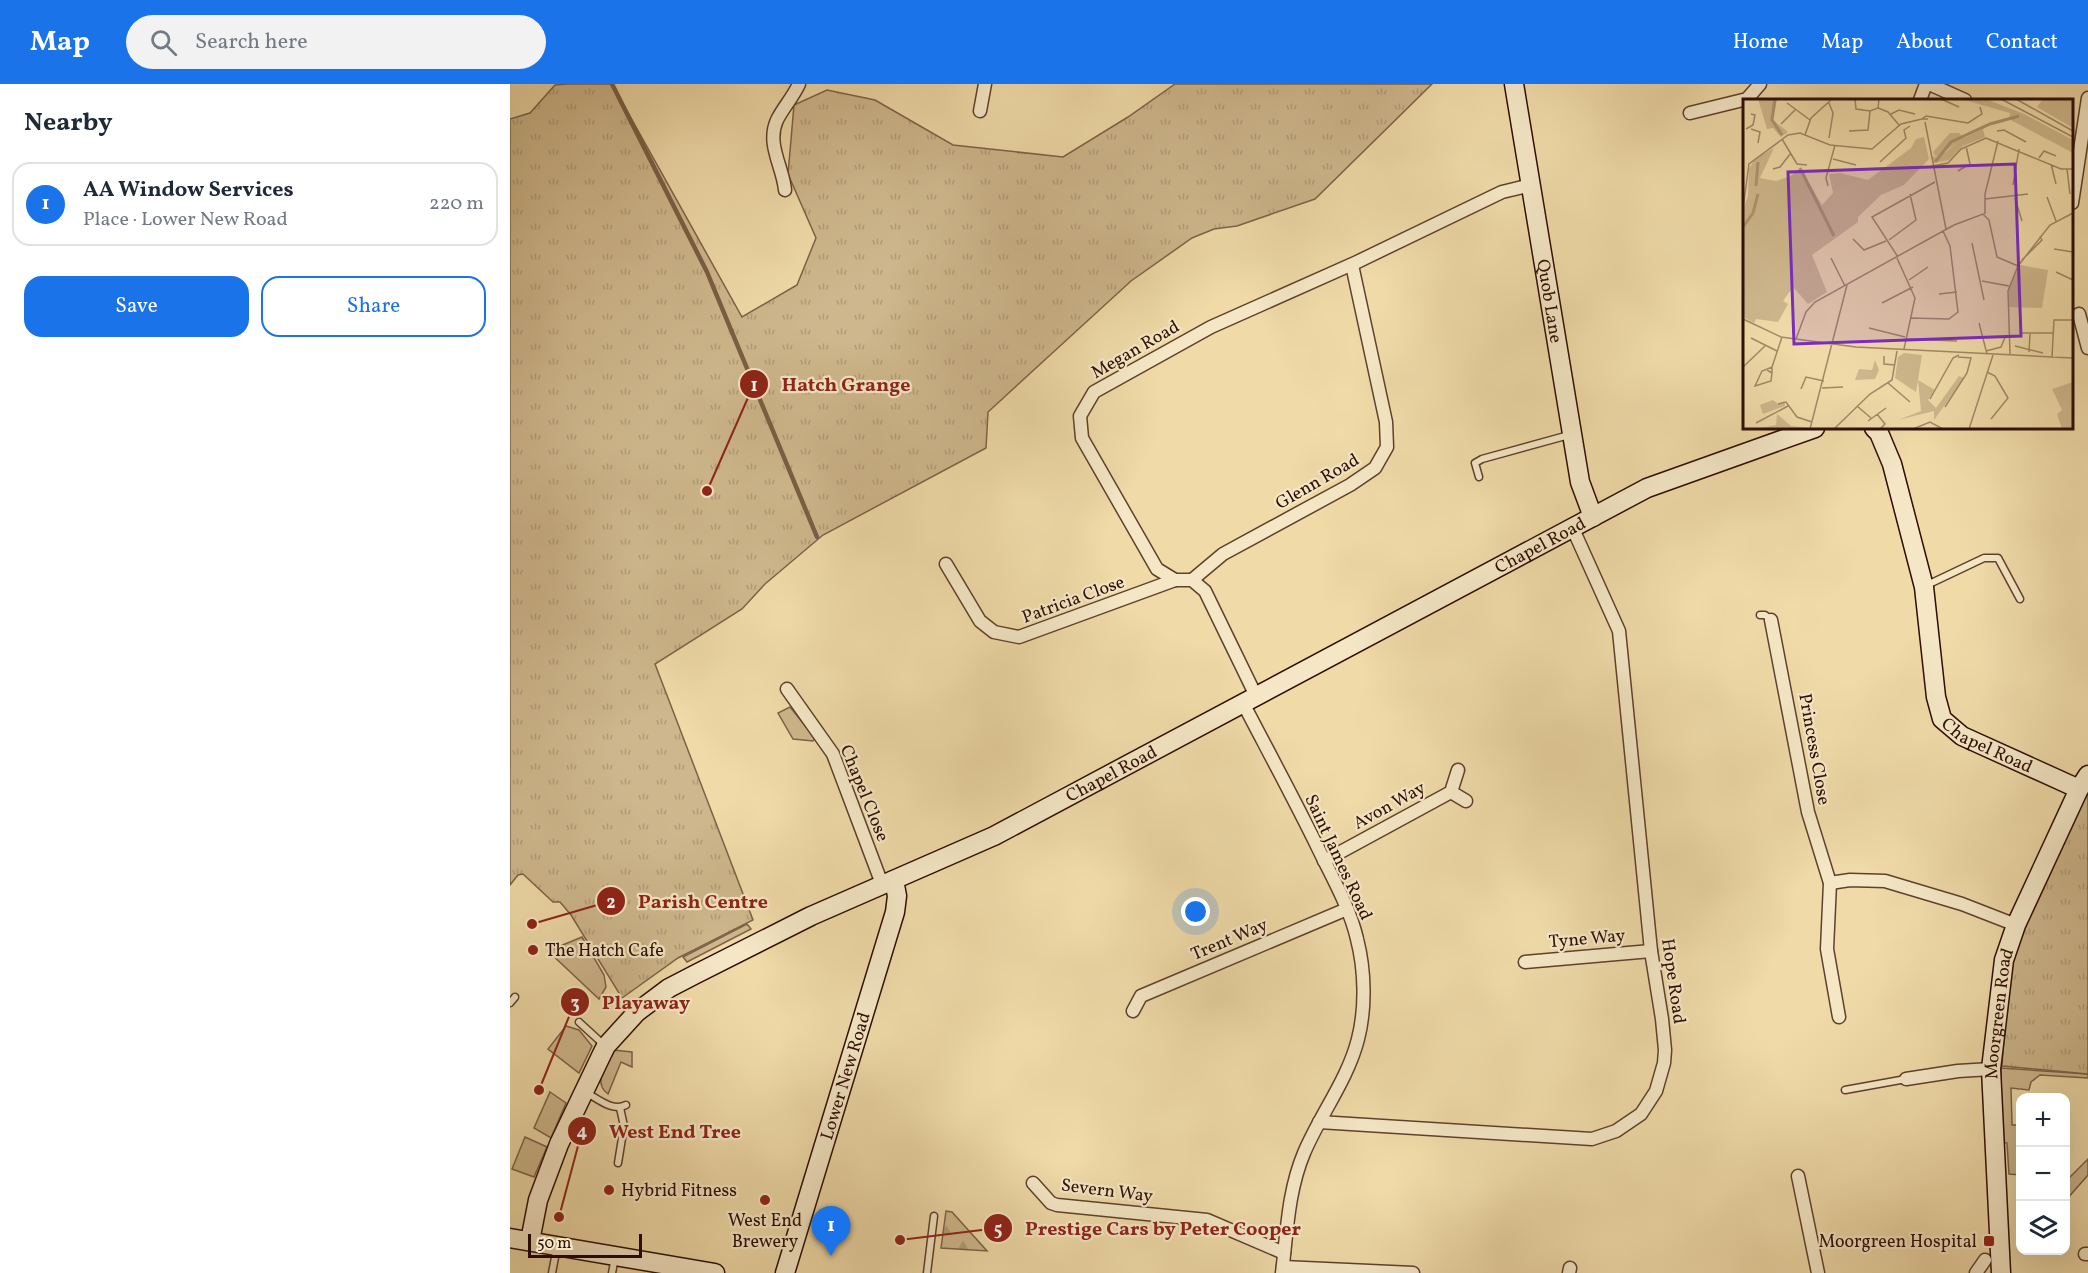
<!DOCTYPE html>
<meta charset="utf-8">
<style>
:root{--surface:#fff;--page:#f2f2f3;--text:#1f2937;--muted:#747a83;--line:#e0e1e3;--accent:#1a73e8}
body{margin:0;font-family:Vollkorn,serif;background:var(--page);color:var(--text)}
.controls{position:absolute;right:18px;bottom:18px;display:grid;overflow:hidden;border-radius:12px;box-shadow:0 6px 24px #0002}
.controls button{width:54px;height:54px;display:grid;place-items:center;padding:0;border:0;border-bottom:2px solid var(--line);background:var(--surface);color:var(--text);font:30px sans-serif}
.scale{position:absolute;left:18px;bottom:15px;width:114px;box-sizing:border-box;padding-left:6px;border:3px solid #2d0e02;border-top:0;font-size:16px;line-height:21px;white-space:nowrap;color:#2d0e02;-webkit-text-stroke:4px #f5e7c6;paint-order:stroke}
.you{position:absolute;left:686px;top:828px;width:21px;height:21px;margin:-15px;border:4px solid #fff;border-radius:50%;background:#1a73e8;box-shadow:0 0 0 9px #1a73e833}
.badge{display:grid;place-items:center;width:39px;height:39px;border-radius:50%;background:var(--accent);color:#fff;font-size:20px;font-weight:700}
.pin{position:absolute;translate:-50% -50px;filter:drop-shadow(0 2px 3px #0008)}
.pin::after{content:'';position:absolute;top:32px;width:21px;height:18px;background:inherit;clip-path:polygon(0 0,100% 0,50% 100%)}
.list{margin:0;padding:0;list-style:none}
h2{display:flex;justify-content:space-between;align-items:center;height:78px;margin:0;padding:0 24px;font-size:26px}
h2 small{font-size:20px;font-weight:400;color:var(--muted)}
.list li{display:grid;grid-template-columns:39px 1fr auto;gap:18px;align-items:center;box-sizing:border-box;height:84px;margin:0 12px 12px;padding:0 12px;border:2px solid var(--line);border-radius:18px}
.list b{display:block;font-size:22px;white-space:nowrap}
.list p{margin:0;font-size:20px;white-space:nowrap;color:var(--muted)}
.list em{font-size:20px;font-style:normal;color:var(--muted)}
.actions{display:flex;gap:12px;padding:18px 24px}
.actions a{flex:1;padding:14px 0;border:2px solid var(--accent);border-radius:18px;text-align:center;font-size:21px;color:var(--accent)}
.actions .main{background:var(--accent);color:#fff}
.icon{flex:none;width:33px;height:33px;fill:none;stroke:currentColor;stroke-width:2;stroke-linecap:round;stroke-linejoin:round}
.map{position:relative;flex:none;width:1578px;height:1189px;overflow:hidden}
header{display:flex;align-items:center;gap:36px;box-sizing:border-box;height:84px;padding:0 30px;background:var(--accent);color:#fff}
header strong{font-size:28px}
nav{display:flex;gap:33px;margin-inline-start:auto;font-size:21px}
.search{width:420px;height:54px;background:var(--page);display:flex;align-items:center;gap:15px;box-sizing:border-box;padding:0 21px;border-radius:33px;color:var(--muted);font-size:22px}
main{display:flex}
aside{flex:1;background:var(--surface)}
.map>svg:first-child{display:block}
.green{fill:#ceb78c;stroke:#7e6247;stroke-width:1.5}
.forest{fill:url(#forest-firs);stroke:#7e6247;stroke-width:1.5}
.park{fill:url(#park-tufts);stroke:#7e6247;stroke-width:1.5}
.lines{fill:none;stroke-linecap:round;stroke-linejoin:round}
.stream{stroke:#7a5f44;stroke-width:4.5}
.lane-casing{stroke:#5e412c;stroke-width:9}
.street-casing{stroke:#5e412c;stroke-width:15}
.secondary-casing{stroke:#2d0e02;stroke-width:21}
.lane{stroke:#f5e7c6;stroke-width:6}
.street{stroke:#f5e7c6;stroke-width:12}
.secondary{stroke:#f5e7c6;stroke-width:18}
.poi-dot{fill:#8f2418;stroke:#f5e7c6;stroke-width:2}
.labels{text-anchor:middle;stroke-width:4.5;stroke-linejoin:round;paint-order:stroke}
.street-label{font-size:18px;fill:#2d0e02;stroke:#f5e7c6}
.poi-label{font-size:18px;fill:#2d0e02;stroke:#f5e7c6;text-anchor:start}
.inset-river{fill:none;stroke:#ad9570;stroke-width:3}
.inset-road{fill:none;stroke:#a18866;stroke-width:1.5}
.view{fill:#7b2cbf;fill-opacity:0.15;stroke:#7b2cbf;stroke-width:3}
.inset-edge{fill:none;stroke:#2d0e02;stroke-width:3}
.leader{fill:none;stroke:#8f2418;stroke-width:2}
.callout-dot{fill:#8f2418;stroke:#f5e7c6;stroke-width:2}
.mark-label{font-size:18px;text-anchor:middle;font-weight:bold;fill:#fff}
.callout-label{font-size:20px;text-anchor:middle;font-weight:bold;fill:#8f2418;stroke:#f5e7c6;stroke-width:4.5;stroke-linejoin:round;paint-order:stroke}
</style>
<header>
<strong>Map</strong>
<div class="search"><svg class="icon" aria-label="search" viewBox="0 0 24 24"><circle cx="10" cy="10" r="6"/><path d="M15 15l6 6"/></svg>Search here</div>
<nav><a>Home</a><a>Map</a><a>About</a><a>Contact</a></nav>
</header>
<main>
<aside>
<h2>Nearby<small></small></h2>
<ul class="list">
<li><span class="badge">1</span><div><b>AA Window Services</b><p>Place · Lower New Road</p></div><em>220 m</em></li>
</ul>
<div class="actions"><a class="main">Save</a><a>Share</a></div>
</aside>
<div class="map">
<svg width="1578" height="1189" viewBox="0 0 1578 1189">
<defs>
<pattern id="forest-firs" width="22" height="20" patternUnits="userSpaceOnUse" patternTransform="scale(1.5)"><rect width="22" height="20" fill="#ceb78c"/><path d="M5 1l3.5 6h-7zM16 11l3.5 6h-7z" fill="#b19c77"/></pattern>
<pattern id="park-tufts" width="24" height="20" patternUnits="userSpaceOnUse" patternTransform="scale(1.5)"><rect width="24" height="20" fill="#ceb78c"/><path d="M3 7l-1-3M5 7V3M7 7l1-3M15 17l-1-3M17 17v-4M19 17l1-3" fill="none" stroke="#b19c77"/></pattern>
</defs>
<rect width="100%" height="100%" fill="#efdaa8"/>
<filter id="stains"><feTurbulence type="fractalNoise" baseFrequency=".00333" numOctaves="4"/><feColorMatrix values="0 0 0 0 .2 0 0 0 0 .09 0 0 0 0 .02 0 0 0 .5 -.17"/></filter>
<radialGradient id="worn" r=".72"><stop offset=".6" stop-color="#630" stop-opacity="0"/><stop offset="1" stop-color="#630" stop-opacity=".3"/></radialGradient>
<g class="green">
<path d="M280,623L305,654L303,657L283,655L268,629Z"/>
<path d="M237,840L241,845L177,878L173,873Z"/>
<path d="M72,853L94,891L96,903L89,915L38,867Z"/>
<path d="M56,942L69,946L82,962L69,989L38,965Z"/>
<path d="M103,966L122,968V983L111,978L98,1010C82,999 97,980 103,966Z"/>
<path d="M1491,984L1578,990V994L1530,991L1521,998L1519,1006L1501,1004L1502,1041H1508V1046H1510V1051H1508L1509,1085H1510V1091L1499,1090L1497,1059L1492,1058Z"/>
<path d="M40,1008L56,1019L41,1054L24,1044Z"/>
<path d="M15,1053L37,1063L24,1093L2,1085Z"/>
<path d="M1578,1075V1091L1556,1116V1097Z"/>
</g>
<path class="forest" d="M436,1127L442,1128L477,1167L431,1164Z"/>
<g class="park">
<path d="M58,0H102L232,233L287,201L306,154L278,90L284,21L317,6L365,16L443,61L553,73L618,33L665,0H922L805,115L727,142L704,145L682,154L621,197L478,328L476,364L313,451L255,500L232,525L145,580L243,836L168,874L112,914L61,831L50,818H43L13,790L8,791L0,801V35L20,29L45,1Z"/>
<path d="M1578,708V990L1492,982L1499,877L1541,779Z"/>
</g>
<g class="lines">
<path class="stream" d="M102,0L197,188L307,453"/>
<g class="lane-casing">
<g id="lane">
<path d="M969,393L965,379L972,375L1059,351"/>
<path d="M1415,502L1474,474H1488L1510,515"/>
<path d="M1250,531H1255L1261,536"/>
<path d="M0,919L5,913"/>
<path d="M69,938L93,960"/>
<path d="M1335,1006L1396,995"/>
<path d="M77,1009C88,1015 103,1028 116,1021"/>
<path d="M108,1079L114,1042L110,1024"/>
<path d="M42,1189L47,1163"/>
<path d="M102,1189L105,1173"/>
<path d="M417,1189L424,1132"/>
</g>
</g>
<g class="street-casing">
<g id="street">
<path d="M1419,0L1455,16"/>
<path d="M1410,16L1416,0"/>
<path d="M470,27L475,0"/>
<path d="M1180,29L1237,15L1250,0"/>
<path d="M275,106C273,83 256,60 267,36C273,24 283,13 289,0"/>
<path d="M1562,119L1578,14"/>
<path d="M1569,230L1578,264"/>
<path d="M436,480L470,537L484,548L509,553L665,496"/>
<path d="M682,496L713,470L840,401L865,384L877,363L876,338L842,181"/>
<path d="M1261,536L1298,728L1320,799L1317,865L1329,933"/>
<path d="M277,605L323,670L372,800"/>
<path d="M746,612L695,507L682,496H665L647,485L572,354L570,332L584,308L701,243L847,178L992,108L1021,101"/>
<path d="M733,619C758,667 784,715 808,764C822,793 840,824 847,855C855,886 856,924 848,955C838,995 810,1031 794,1069C778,1107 777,1148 772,1189"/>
<path d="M941,708L956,717"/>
<path d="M814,777L941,708L948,686"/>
<path d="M1320,799L1340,796L1375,797L1452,820L1506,841"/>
<path d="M1015,878L1141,867"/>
<path d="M623,927L631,912L837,825"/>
<path d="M1396,995L1448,987L1481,985"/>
<path d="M809,1038L1082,1055L1106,1047L1131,1030L1146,1007L1154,979L1155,966L1152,935L1141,867L1109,547L1063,445"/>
<path d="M1288,1092L1308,1189"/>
<path d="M523,1099L541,1119L547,1121L697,1136L774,1169"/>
<path d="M1575,1170H1578"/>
<path d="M773,1183L903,1189"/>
<path d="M1059,1189L1060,1184"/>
<path d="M1466,1189L1475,1176"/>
</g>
</g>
<g class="secondary-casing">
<g id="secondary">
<path id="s1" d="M1004,0L1070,398L1083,433"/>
<path id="s2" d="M1364,344L1369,349L1382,380L1414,503L1426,613L1432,635L1452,652L1569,705"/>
<path d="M0,1154L205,1189"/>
<path id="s3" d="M20,1157L28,1116L49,1060L92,970L96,962L127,928L159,904L186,890L301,832L484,752L1137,404L1305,344"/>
<path id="s4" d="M275,1189L385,828L387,812L384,796"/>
<path id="s5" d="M1491,1189L1481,985L1494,876L1506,841L1569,705L1578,691"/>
</g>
</g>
<use href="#lane" class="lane"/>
<use href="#street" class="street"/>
<use href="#secondary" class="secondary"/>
</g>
<g class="poi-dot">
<circle cx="23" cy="866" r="6"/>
<circle cx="99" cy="1106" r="6"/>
<circle cx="255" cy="1116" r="6"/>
<rect x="1473" y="1151" width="12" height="12" rx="3"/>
</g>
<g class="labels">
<g class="street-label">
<text dy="6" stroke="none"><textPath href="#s1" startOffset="220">Quob Lane</textPath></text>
<text transform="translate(625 265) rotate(-30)" y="6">Megan Road</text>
<text transform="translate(807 397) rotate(-30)" y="6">Glenn Road</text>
<text dy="6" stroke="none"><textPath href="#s3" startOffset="1274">Chapel Road</textPath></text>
<text transform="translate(563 515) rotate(-20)" y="6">Patricia Close</text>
<text dy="6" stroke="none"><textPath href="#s2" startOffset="354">Chapel Road</textPath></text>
<text transform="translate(1305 665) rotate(80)" y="6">Princess Close</text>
<text dy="6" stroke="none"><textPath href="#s3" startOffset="788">Chapel Road</textPath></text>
<text transform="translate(355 709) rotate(68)" y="6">Chapel Close</text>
<text transform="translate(879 721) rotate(-29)" y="6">Avon Way</text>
<text transform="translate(829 773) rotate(65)" y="6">Saint James Road</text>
<text transform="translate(1077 854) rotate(-5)" y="6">Tyne Way</text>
<text transform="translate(719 855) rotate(-23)" y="6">Trent Way</text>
<text transform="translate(1164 897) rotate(82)" y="6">Hope Road</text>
<text dy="6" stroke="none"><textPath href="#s5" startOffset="260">Moorgreen Road</textPath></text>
<text dy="6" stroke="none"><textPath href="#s4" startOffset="206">Lower New Road</textPath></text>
<text transform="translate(597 1106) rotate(7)" y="6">Severn Way</text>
</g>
<g class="poi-label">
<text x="35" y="872">The Hatch Cafe</text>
<text x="111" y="1112">Hybrid Fitness</text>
<text x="255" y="1142" text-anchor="middle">West End<tspan x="255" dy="21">Brewery</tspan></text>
<text x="1467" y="1163" text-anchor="end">Moorgreen Hospital</text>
</g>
</g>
<g transform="translate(1233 15)">
<rect width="330" height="330" fill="#efdaa8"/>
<path d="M326,0H330V24L315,15ZM330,283V330H319L314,315L319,311L309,290ZM30,301L35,305L41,302L42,307L20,315L17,306Z" fill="#ceb78c"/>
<path d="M15,0H34L30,21L45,33L38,38L30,29L24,30ZM218,0H243L281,15L330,41V54L266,20L267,14ZM300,0H326L316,15L330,24V29L294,8ZM240,30L242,38L220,47L217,42L193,58L190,53L207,34H216L221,39ZM132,261L136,271L132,280L112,281L116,270L129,271ZM216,277L221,279L191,321V312L155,321L178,312L175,281L192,291L185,301L193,309ZM34,315L48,327L67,329L14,330L33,326Z" fill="#ceb78c"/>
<path d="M161,254L179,256L173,293L152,279L155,258Z" fill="#ceb78c"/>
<path d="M181,38L186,60L161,86L138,96L115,118V123L69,156L84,193L65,205L50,188L40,202L45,205L35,223L13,220L11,224L0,218V110L5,97L6,70L12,60L31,49L17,79L33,82L48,77L57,69L79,106L90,94L86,75L97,74L125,81L168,49L173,40ZM218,41L220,47L206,61L190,64L189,57L195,59ZM277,166L305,171L299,209L265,208V192Z" fill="#ceb78c"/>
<path class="inset-river" d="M32,0L29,21L39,36M192,63L208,43L247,25L276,17M57,69L91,137M13,87L15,63M0,128L10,114L15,95"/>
<path class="inset-road" d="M112,0L113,10L127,12L135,9L136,0M198,0L216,8M258,0L330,38M273,0L330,32M44,4L67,21M135,9L145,13L156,26M148,15L156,11L172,15M185,20H179L183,17L225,24L239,15L237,8M182,23L203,130M38,25L52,11M3,30L10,26L12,16L8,15M8,30L17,33L15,44M106,32L125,31L127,12M254,32L261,31L283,43M62,36L68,19L88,1M86,39L90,14L86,4M39,40L54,65L64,66M296,59L301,52L313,57M90,60L113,66M137,63L163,39L161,31L167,27M308,65L313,85M189,67L205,64L218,50L243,39L318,70H330M30,70L37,68L48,54M324,70L327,95M215,72L227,65L223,47M270,86L276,50M85,87L83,79L92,46M304,98L313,122M272,99L279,122M242,100L285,95M0,109L6,65L45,36L57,34L87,46L129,50L158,25L179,20M242,115V95L255,42M110,140L121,151L143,142M146,141L173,121L167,95M229,144L241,201M311,150L330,153M155,158L129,118L192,83M88,159L102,187M154,159L172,199L161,250M279,161L299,141L297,137M313,173L330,181M166,181L185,168M239,182L266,187M196,195L214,193M139,204L170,188M167,219L206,220L215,213L207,147L200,132M0,220L38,238L113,248L330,259M236,224L244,255M126,229L162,238M278,234H310M8,239L34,252M53,240L63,213L72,203L211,126L240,115L246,121L254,158L275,167M162,240L214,242M272,247L300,254M243,252L258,248L263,236M286,253L287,235M267,255L265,192L275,167L307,126L330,114M141,257V265L152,266M309,258L311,221H330M0,268L22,247M29,268L39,238M24,271L29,274L28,282L12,287L19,272L29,268V274M244,273L252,277L265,299L248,320M145,284L167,303M79,289L100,288M58,290L63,278L81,282M187,300L210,259L216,256M35,305L43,303L54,318L69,323M114,307L128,319M202,308L224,274L228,259L215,258M134,315L142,325L137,330M125,322L143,309M13,324L45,307M67,330L104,186M91,330L127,295L149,281L154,252M170,330L187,323L200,330M226,330L250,256"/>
<path class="view" d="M272,65L278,237L51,245L45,73Z"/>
<rect width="330" height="330" class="inset-edge"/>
</g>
<path class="leader" d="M197 407L244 300M22 840L101 817M29 1006L65 918M49 1133L72 1047M390 1156L488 1144"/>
<g class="callout-dot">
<circle cx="197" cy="407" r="6"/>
<circle cx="22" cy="840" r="6"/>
<circle cx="29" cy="1006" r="6"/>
<circle cx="49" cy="1133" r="6"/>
<circle cx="390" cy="1156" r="6"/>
<circle cx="244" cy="300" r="15"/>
<circle cx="101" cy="817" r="15"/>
<circle cx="65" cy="918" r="15"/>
<circle cx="72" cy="1047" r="15"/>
<circle cx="488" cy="1144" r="15"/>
</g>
<g class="mark-label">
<text x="244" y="307">1</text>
<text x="101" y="824">2</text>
<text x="65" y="925">3</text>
<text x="72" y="1053">4</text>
<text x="488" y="1151">5</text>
</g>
<g class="callout-label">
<text x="336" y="307">Hatch Grange</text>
<text x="193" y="824">Parish Centre</text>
<text x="136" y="925">Playaway</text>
<text x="165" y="1054">West End Tree</text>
<text x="653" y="1151">Prestige Cars by Peter Cooper</text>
</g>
<rect width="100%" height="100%" filter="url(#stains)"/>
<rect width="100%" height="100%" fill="url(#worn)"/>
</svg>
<div class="controls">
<button>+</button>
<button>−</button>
<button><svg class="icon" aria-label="layers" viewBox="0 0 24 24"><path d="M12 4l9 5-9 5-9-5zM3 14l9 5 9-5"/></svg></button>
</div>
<div class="scale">50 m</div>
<div class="you"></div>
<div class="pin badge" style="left:321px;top:1172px">1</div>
</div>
</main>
